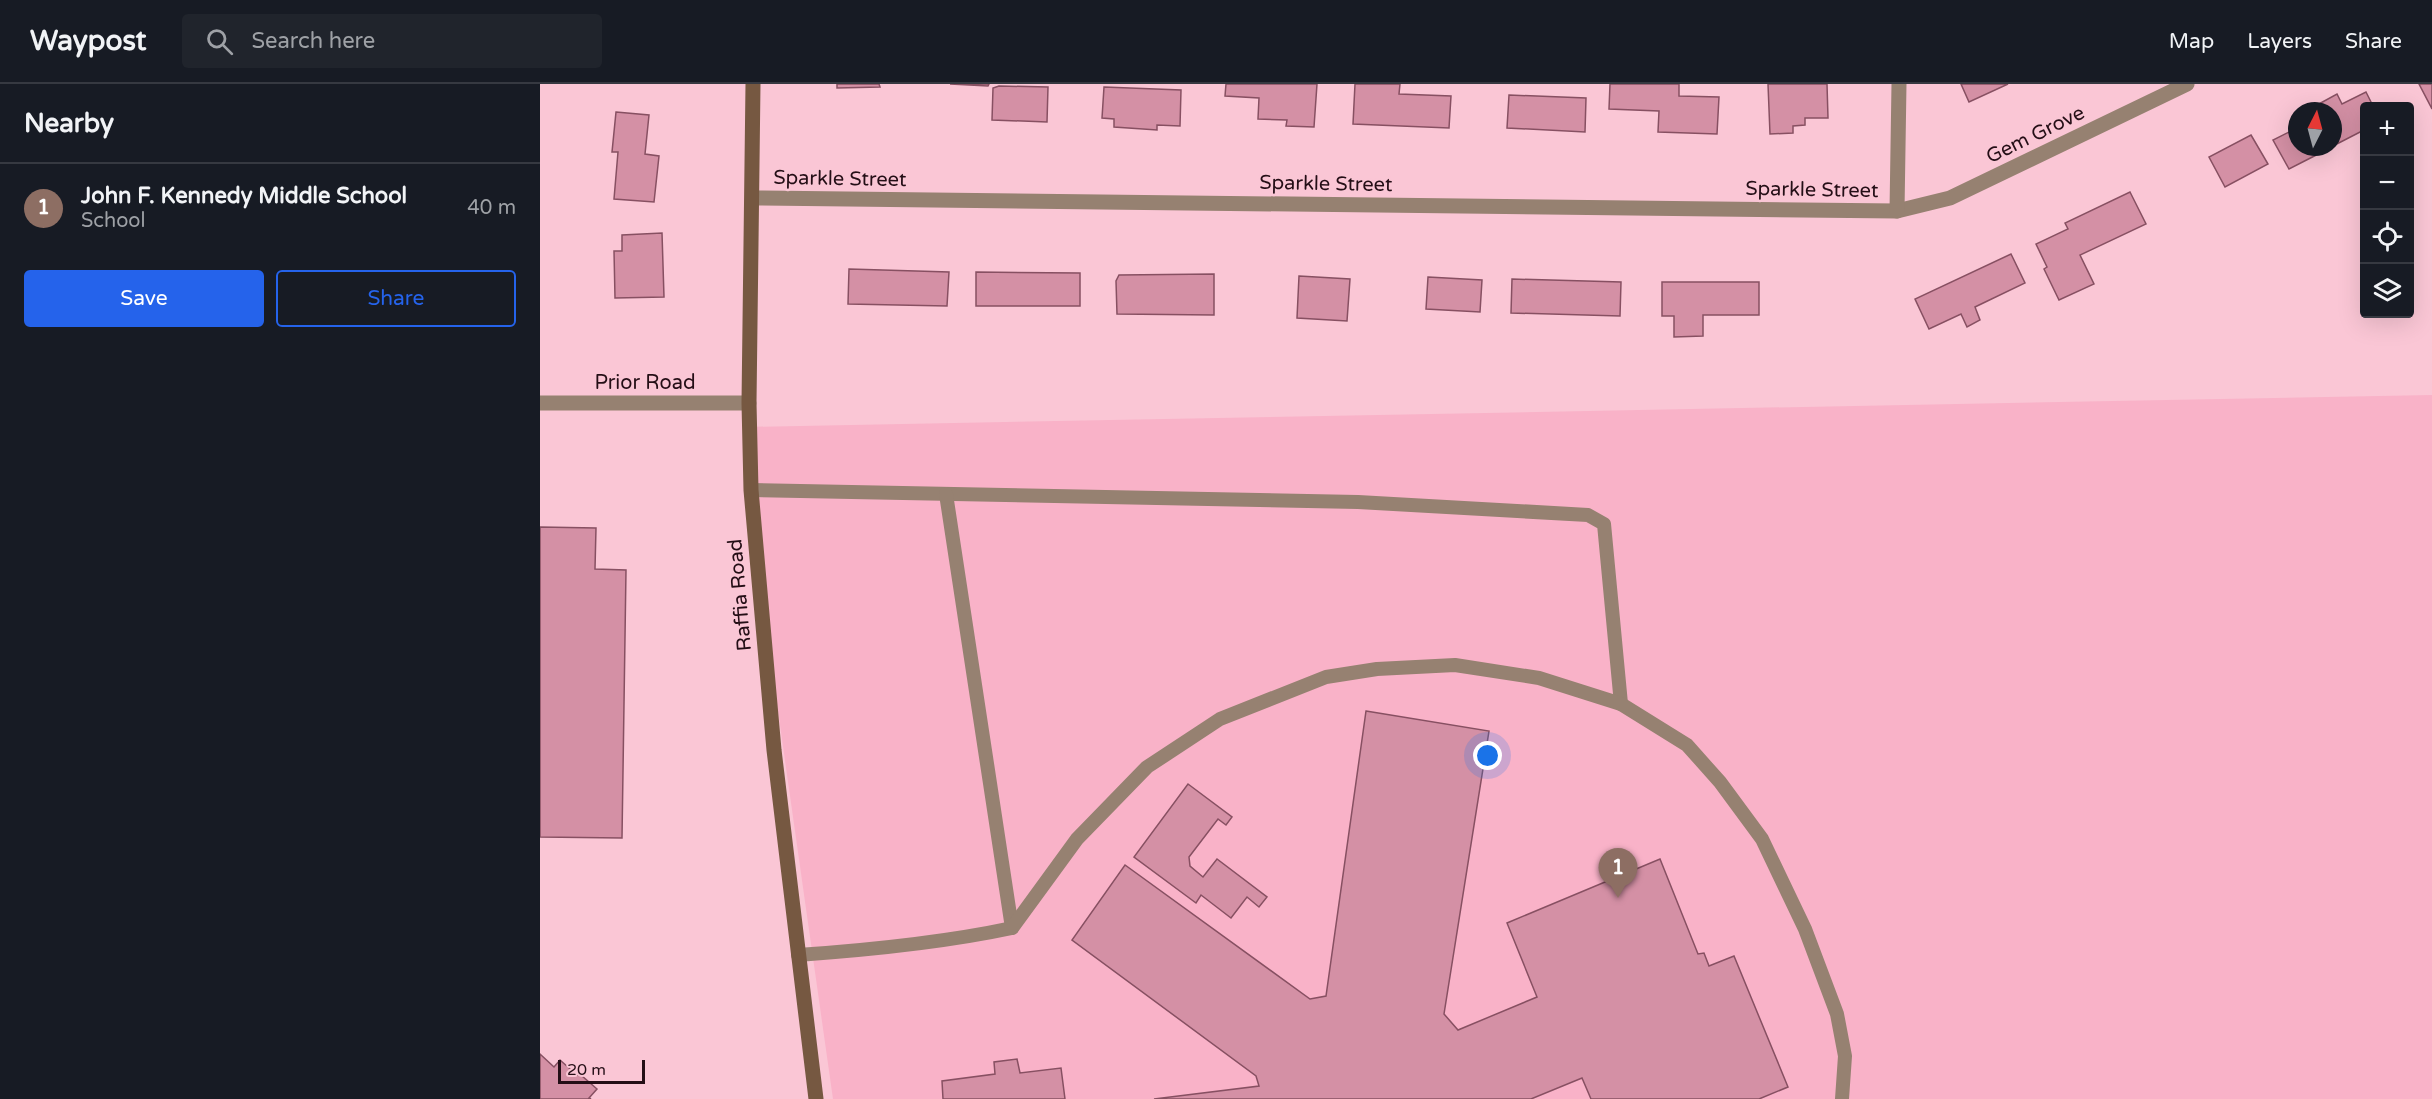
<!DOCTYPE html>
<meta charset="utf-8">
<style>
:root{--surface:#171b24;--page:#20242c;--text:#f1f3f6;--muted:#9ea1a6;--line:#363941;--accent:#2563eb}
body{margin:0;font-family:"Varela Round",sans-serif;background:var(--page);color:var(--text)}
.controls{position:absolute;right:18px;top:18px;display:grid;overflow:hidden;border-radius:6px;box-shadow:0 6px 24px #0002}
.controls button{width:54px;height:54px;display:grid;place-items:center;padding:0;border:0;border-bottom:2px solid var(--line);background:var(--surface);color:var(--text);font:30px sans-serif}
.compass{position:absolute;left:1748px;top:18px;width:54px;height:54px;border-radius:50%;background:var(--surface);box-shadow:0 6px 24px #0002;rotate:6deg}
.scale{position:absolute;left:18px;bottom:15px;width:87px;box-sizing:border-box;padding-left:6px;border:3px solid #240e16;border-top:0;font-size:16px;line-height:21px;white-space:nowrap;color:#240e16;-webkit-text-stroke:4px #fac6d5;paint-order:stroke}
.you{position:absolute;left:948px;top:672px;width:21px;height:21px;margin:-15px;border:4px solid #fff;border-radius:50%;background:#1a73e8;box-shadow:0 0 0 9px #1a73e833}
.badge{display:grid;place-items:center;width:39px;height:39px;border-radius:50%;background:var(--accent);color:#fff;font-size:20px;font-weight:700}
.pin{position:absolute;translate:-50% -50px;filter:drop-shadow(0 2px 3px #0008)}
.pin::after{content:'';position:absolute;top:32px;width:21px;height:18px;background:inherit;clip-path:polygon(0 0,100% 0,50% 100%)}
.list{margin:0;padding:0;list-style:none}
h2{display:flex;justify-content:space-between;align-items:center;height:78px;margin:0;padding:0 24px;font-size:26px}
h2 small{font-size:20px;font-weight:400;color:var(--muted)}
.list li{display:grid;grid-template-columns:39px 1fr auto;gap:18px;align-items:center;box-sizing:border-box;height:90px;padding:0 24px;border-top:2px solid var(--line)}
.list b{display:block;font-size:22px;white-space:nowrap}
.list p{margin:0;font-size:20px;white-space:nowrap;color:var(--muted)}
.list em{font-size:20px;font-style:normal;color:var(--muted)}
.actions{display:flex;gap:12px;padding:18px 24px}
.actions a{flex:1;padding:14px 0;border:2px solid var(--accent);border-radius:6px;text-align:center;font-size:21px;color:var(--accent)}
.actions .main{background:var(--accent);color:#fff}
.icon{flex:none;width:33px;height:33px;fill:none;stroke:currentColor;stroke-width:2;stroke-linecap:round;stroke-linejoin:round}
.map{position:relative;flex:none;width:1892px;height:1015px;overflow:hidden}
header{display:flex;align-items:center;gap:36px;box-sizing:border-box;height:84px;padding:0 30px;background:var(--surface);border-bottom:2px solid var(--line)}
header strong{font-size:28px}
nav{display:flex;gap:33px;margin-inline-start:auto;font-size:21px}
.search{width:420px;height:54px;background:var(--page);display:flex;align-items:center;gap:15px;box-sizing:border-box;padding:0 21px;border-radius:6px;color:var(--muted);font-size:22px}
main{display:flex}
aside{flex:1;background:var(--surface)}
.map>svg:first-child{display:block}
.built{fill:#f9b2c8}
.building{fill:#d490a5;stroke:#875062;stroke-width:1.5}
.lines{fill:none;stroke-linecap:round;stroke-linejoin:round}
.lane{stroke:#968171;stroke-width:14}
.street{stroke:#968171;stroke-width:15}
.secondary{stroke:#765841;stroke-width:15}
.labels{text-anchor:middle;stroke-width:5;stroke-linejoin:round;paint-order:stroke}
.street-label{font-size:20px;fill:#240e16;stroke:#fac6d5}
</style>
<header>
<strong>Waypost</strong>
<div class="search"><svg class="icon" aria-label="search" viewBox="0 0 24 24"><circle cx="10" cy="10" r="6"/><path d="M15 15l6 6"/></svg>Search here</div>
<nav><a>Map</a><a>Layers</a><a>Share</a></nav>
</header>
<main>
<aside>
<h2>Nearby<small></small></h2>
<ul class="list">
<li><span class="badge" style="background:#8d6e63">1</span><div><b>John F. Kennedy Middle School</b><p>School</p></div><em>40 m</em></li>
</ul>
<div class="actions"><a class="main">Save</a><a>Share</a></div>
</aside>
<div class="map">
<svg width="1892" height="1015" viewBox="0 0 1892 1015">
<rect width="100%" height="100%" fill="#fac6d5"/>
<path class="built" d="M1892,311V1015H293L236,613L204,343Z"/>
<g class="building">
<path d="M297,0H339L340,3L297,4Z"/>
<path d="M410,0H449L448,2Z"/>
<path d="M686,0H777L774,43L746,42L747,36L718,35L719,14L685,12Z"/>
<path d="M815,0H860L859,10L911,12L909,44L813,40Z"/>
<path d="M1070,0H1139V12L1179,13L1177,50L1118,48L1119,27L1069,25Z"/>
<path d="M1228,0H1287L1288,34H1265V41L1253,42V49L1230,50Z"/>
<path d="M1421,0H1468L1429,18Z"/>
<path d="M1879,0H1892V25Z"/>
<path d="M459,2L508,3L507,38L452,36L453,4Z"/>
<path d="M564,3L641,6L640,42L617,41V46L574,43V35L562,34Z"/>
<path d="M1826,8L1833,22H1824V46L1793,62V27H1766L1797,10L1802,20Z"/>
<path d="M969,11L1046,14L1045,48L967,44Z"/>
<path d="M76,28L109,31L105,70L119,72L114,118L74,115L78,68H72Z"/>
<path d="M1757,44V63H1792L1749,85L1733,56Z"/>
<path d="M1711,51L1728,80L1685,103L1669,73Z"/>
<path d="M1590,108L1606,140L1540,171L1554,200L1519,216L1504,185L1507,183L1496,160L1528,145L1525,139Z"/>
<path d="M122,149L124,213L75,214L74,167H82V151Z"/>
<path d="M1471,170L1485,199L1435,223L1440,236L1427,243L1421,230L1389,245L1375,215Z"/>
<path d="M309,185L409,188L407,222L308,220Z"/>
<path d="M436,188L540,189V222H436Z"/>
<path d="M674,190V231L577,230L576,197L579,191Z"/>
<path d="M759,192L810,195L807,237L757,234Z"/>
<path d="M888,193L942,196L940,228L886,225Z"/>
<path d="M972,195L1081,198L1080,232L971,229Z"/>
<path d="M1122,198H1219V231H1163V252L1134,253V232H1122Z"/>
<path d="M0,443L56,444L55,485L86,486L82,754L0,753Z"/>
<path d="M826,627L949,647L904,930L918,946L997,913L967,839L1120,775L1158,870L1164,869L1169,882L1194,872L1248,1003L1219,1015H1051L1042,994L991,1015H614L719,1002L716,992L532,856L585,781L770,915L786,912Z"/>
<path d="M648,700L692,733L686,741L678,735L649,773L650,782L663,793L677,775L727,813L719,823L707,813L691,834L661,811L656,819L594,773Z"/>
<path d="M0,970L14,983L20,976L37,991L42,992L57,1005L49,1014L51,1015H0Z"/>
<path d="M477,975L480,989L521,984L525,1015H403L402,997L455,990L454,978Z"/>
</g>
<g class="lines">
<g class="lane">
<path d="M211,406L818,418L1048,431L1064,440L1081,620"/>
<path d="M406,410L472,844"/>
<path d="M258,871C329,866 402,859 472,844L537,755L607,683L680,635L786,593L837,585L915,581L999,594L1081,620L1147,661L1180,698L1222,755L1265,845L1297,930L1305,972L1302,1015"/>
</g>
<g class="street">
<path d="M214,114L1357,127L1410,114L1647,0"/>
<path d="M1357,127L1359,0"/>
<path d="M0,319H209"/>
</g>
<path class="secondary" d="M213,0L209,319L211,406L234,666L276,1015"/>
</g>
<g class="labels">
<g class="street-label">
<text transform="translate(1495 50) rotate(-26)" y="7">Gem Grove</text>
<text transform="translate(300 94) rotate(1)" y="7">Sparkle Street</text>
<text transform="translate(786 99) rotate(1)" y="7">Sparkle Street</text>
<text transform="translate(1272 105) rotate(1)" y="7">Sparkle Street</text>
<text x="105" y="305">Prior Road</text>
<text transform="translate(199 511) rotate(-95)" y="7">Raffia Road</text>
</g>
</g>
</svg>
<div class="controls">
<button>+</button>
<button>−</button>
<button><svg class="icon" aria-label="locate" viewBox="0 0 24 24"><circle cx="12" cy="12" r="6"/><path d="M12 2v4M12 18v4M2 12h4M18 12h4"/></svg></button>
<button><svg class="icon" aria-label="layers" viewBox="0 0 24 24"><path d="M12 4l9 5-9 5-9-5zM3 14l9 5 9-5"/></svg></button>
</div>
<svg class="compass" viewBox="-18 -18 36 36"><path d="M0-13l5 13h-10z" fill="#e53935"/><path d="M0 13l5-13h-10z" fill="#9ea1a6"/></svg>
<div class="scale">20 m</div>
<div class="you"></div>
<div class="pin badge" style="left:1078px;top:814px;background:#8d6e63">1</div>
</div>
</main>
